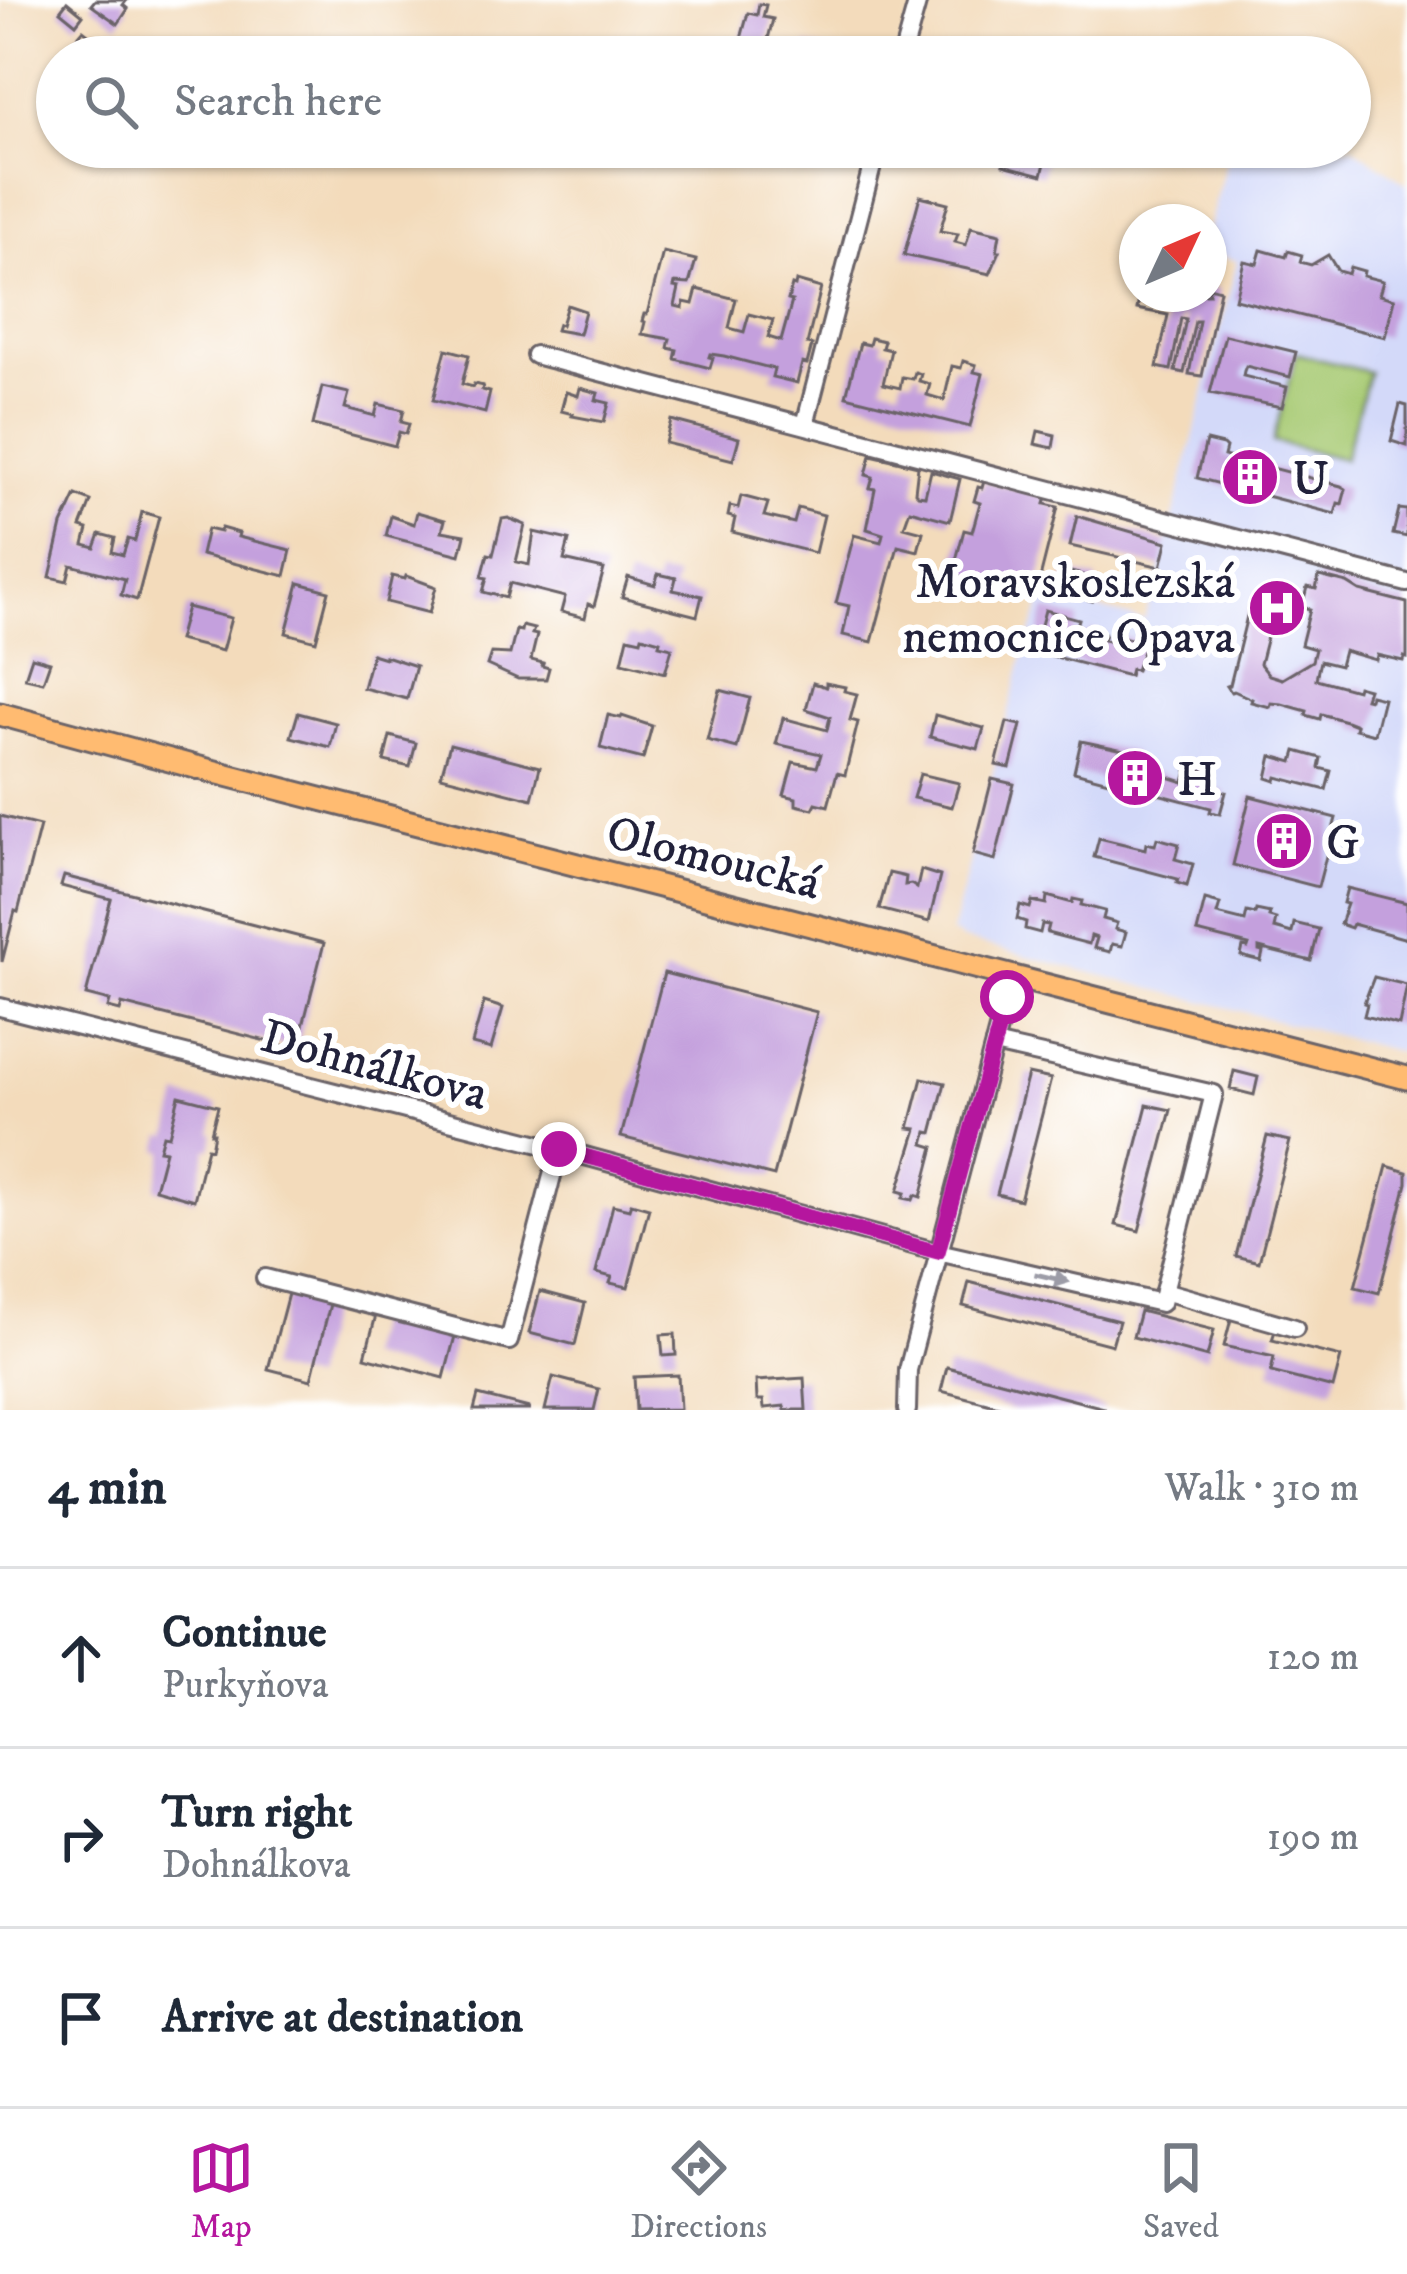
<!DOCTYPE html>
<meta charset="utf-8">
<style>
:root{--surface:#fff;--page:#f2f2f3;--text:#1f2937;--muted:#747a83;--line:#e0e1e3;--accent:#b5179e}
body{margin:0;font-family:"IM FELL DW Pica",serif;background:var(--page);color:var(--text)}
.compass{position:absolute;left:1119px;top:204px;width:108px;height:108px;border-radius:50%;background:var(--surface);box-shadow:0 3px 9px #0004;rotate:46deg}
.stop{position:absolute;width:36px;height:36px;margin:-27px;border:9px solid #b5179e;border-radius:50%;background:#fff}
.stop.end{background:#b5179e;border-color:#fff;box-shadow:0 3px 12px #0008}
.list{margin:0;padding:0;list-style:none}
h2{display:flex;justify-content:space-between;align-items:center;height:156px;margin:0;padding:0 48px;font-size:51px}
h2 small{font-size:39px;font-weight:400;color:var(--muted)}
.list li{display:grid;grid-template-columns:78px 1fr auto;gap:36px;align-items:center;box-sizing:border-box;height:180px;padding:0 48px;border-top:3px solid var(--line)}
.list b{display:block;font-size:45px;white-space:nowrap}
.list p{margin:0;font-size:39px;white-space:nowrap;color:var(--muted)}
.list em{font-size:39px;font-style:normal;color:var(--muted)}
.icon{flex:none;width:66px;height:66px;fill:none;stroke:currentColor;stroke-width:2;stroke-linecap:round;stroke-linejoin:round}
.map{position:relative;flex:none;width:1407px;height:1410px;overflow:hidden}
.search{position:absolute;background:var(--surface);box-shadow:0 3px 9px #0004;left:36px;right:36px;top:36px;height:132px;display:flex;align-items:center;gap:30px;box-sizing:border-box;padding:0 42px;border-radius:66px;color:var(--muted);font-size:45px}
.sheet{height:696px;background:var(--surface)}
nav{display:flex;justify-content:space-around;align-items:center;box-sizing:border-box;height:168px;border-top:3px solid var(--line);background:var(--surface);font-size:33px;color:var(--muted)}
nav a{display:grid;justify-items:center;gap:6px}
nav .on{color:var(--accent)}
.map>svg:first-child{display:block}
.built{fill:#d3d9f9}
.green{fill:#a7ca73;stroke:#647657;stroke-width:3}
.building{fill:#c4a0dd}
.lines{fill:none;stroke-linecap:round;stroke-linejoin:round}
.minor-casing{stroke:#6b6368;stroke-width:22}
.major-casing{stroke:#6b6368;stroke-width:27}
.minor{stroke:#fff;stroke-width:16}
.major{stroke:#ffbb71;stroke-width:21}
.oneway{fill:#9c9ca7}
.route{stroke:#b5179e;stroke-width:15}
.labels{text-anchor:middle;stroke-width:12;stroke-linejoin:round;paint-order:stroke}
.poi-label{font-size:48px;fill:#22223b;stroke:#fff;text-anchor:start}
.street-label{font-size:48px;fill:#22223b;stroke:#fff}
</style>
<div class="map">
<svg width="1407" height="1410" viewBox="0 0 1407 1410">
<rect width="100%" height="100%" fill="#fff"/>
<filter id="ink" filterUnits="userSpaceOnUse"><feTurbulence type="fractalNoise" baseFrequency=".00833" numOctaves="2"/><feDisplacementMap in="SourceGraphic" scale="24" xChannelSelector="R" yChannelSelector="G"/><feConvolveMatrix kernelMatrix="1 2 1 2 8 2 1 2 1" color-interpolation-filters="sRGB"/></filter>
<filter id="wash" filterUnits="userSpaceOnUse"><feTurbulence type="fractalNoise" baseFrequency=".004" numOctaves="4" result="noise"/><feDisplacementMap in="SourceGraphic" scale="48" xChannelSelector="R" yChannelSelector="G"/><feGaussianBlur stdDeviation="2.7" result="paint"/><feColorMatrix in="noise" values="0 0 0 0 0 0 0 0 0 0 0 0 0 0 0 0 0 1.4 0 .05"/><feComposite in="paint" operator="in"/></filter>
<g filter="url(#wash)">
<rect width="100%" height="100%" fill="#f3dbbb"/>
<path class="built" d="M1350,145L1407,184V1054L961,939V937L951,934L1023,656L1044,595L1144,620L1161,566L1237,261L1209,252V226L1230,147H1350Z"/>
<path class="green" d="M1296,353L1369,372L1344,459L1273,442Z"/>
<g id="blocks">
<g class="building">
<path d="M95,0H127L123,5L128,9L118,24L91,5Z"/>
<path d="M67,2L83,15L76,24L60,11Z"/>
<path d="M759,4L766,5L763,17L773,19L767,43L804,52L806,45L833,52L831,57H736L748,13L757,15Z"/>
<path d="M83,30L97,41L87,53L73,42Z"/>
<path d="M952,147H1033L1048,151L1042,175L1003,165L1004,162Z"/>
<path d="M920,196L948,203L940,231L958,234L955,242L966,245L971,227L1000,234L997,251H1000L990,274L904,255Z"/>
<path d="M1261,250L1286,257L1288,251L1302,255L1300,262L1311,265L1328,255L1338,271L1348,274L1350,267L1364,271L1363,276L1383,281L1379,295L1394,299L1385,337L1235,299L1244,261L1257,264Z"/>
<path d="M663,252L696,260L689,284L675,283L674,287L679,288L675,306L683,308L684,302L693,304L697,289L736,299L729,328L744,332L749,314L773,320L768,337L781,341L792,301L788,300L792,285L795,286L796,281L821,288L807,344L812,345L807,364L802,363L797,383L772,377L774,369L724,356L710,354L709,357L713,358L710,368L675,359L677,350L668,348L670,339L642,334L645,322L642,321L644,314H647Z"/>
<path d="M1209,287L1220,290L1202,376L1189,374L1199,321H1195L1184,373L1175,371L1186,319L1181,318L1171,370L1157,367L1168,315L1137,309L1140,294L1183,297V294H1209Z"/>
<path d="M567,305L585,311L579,334L556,330L558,324L561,325Z"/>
<path d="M1225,335L1296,352L1290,377L1246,366L1244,371L1243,376L1287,387L1282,407L1210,393Z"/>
<path d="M871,338L884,341L882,348L891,350L883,384L900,388L902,377L913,379L915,372L921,374L919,381L930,384L927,395L944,400L952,366L961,368L963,361L976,365L974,372L983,374L970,427L846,396L860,343L869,345Z"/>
<path d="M446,349L469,355L462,384L473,387L474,384L483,386L482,390L490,392L485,413L433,400Z"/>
<path d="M322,387L349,393L345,408L375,416L378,404L404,410L401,422L409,424L406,434L399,432L395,446L313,425Z"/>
<path d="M580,388L598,393L596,400L609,403L604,422L572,416L573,414L561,411L566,392L578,396Z"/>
<path d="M1400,404L1407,406V446L1391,441Z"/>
<path d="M671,420L739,438L733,460L665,443Z"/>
<path d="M1038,431L1055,435L1053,448L1035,444Z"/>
<path d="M1206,441L1223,445L1226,448L1224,456L1239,460L1238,465L1244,467L1245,461L1341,486L1346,489L1342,504L1338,503L1335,514L1197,478Z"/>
<path d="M871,455L918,466L915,492L918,495L925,496L931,471L960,479L950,521L910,510L904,527L923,532L918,551L898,546L872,642L843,635L849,606L836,603L854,535L881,542L883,534L867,529L875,489L870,488L873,477L866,475Z"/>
<path d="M984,481L1047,497L1045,504L1058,507L1039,582L1020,577L1017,592L952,575L964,530L972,532L980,503L974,501L978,487L982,488Z"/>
<path d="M76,495L91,501L81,527L88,529L84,545L95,548L100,534L115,538L112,552L123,555L128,539L135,541L142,512L159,517L137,600L121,595L125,579L71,565L67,581L50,577L62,525Z"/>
<path d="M741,496L768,503L764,516L794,523L798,508L824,515L815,553L732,532L735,518L728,516L730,506L738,508Z"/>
<path d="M1399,509L1407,510V537L1393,534Z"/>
<path d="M417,512L445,520L442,531L465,535L460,555L386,536L391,516L414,524Z"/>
<path d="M1077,516L1167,542L1161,567L1070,546Z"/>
<path d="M508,518L525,525L516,562L529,565L534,532L569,540L564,560L604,569L594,606L588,604L585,618L561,612L565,597L510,583L506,598L483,592L487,578L482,577L488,554L493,555L502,519Z"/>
<path d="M221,528L239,533L238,537L291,550L285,576L201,555L207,529L220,532Z"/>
<path d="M1067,571L1097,579L1092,601L1061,593Z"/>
<path d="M658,574L676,578L673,590L702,596L697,616L622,597L628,577L655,585Z"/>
<path d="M392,576L405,579L406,576L436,587L429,613L386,602Z"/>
<path d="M1319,576L1347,583L1360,591L1407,603V658L1404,657L1403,661L1377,655L1376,660L1344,651L1340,666L1320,661L1316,679L1356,690L1357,686L1368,689L1365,698L1369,699L1370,695L1383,698L1374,734L1355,729L1356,725L1346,721L1321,714L1320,719L1306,715L1307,711L1282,704L1271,703L1270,707L1251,702L1252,699L1234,691L1231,692L1227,686L1230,685L1249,608L1259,610L1260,605L1267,607L1266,612L1273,613L1260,664L1269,675L1282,679L1312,661L1315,649L1301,645L1310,609L1302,607L1307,587L1316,589Z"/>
<path d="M299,583L329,591L316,641L286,633Z"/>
<path d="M187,607L231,618L222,651L178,640Z"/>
<path d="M1045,610L1079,619L1075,633L1089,636L1091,630L1105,634L1103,640L1117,643L1119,636L1146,643L1136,670L1131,669L1129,676L1040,653L1043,642L1037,640Z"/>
<path d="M522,626L534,629L532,634L537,635L531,660L543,663L542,666L549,668L546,679H518L487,665L491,653L510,654L516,630L521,631Z"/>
<path d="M642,636L660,641L659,645L672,648L665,673L622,662L628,637L641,640Z"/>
<path d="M372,654L385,658V656L416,666L407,699L363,688Z"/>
<path d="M32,657L50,662L43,682L25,678Z"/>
<path d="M813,683L826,687V683L845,687L844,691L857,694L850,720L858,722L845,775L837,773L828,806L816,803L813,809L796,805V798L784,795L793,762L817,767L821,754L776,744L783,718L827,730L830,717L806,709Z"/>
<path d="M720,690L750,698L737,748L707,740Z"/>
<path d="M298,713L336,723L330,747L291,737Z"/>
<path d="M608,715L621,718L622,716L652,726L643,759L600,748Z"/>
<path d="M935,715L984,728L978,749L930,737Z"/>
<path d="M1007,722L1021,725L1010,768L996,765Z"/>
<path d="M390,736L416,743L410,767L384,761Z"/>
<path d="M1081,741L1133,752L1130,765L1184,782L1188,767L1210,772L1206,787L1226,792L1220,814L1210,812L1211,808L1074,772Z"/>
<path d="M450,744L540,767L532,799L441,776Z"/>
<path d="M1296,751L1321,758L1319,768L1331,771L1326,790L1277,777L1276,781L1267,778L1272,756L1293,762Z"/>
<path d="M920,774L959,783L952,807L913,798Z"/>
<path d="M992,779L1014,784L995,860L973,854Z"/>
<path d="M1250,796L1336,818L1318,887L1233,865Z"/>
<path d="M0,816L40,826L18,912L15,911L2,962Z"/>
<path d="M1099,838L1145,849L1146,843L1155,845L1157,838L1179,844L1175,859L1193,864L1187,886L1177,883L1178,879L1094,857Z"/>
<path d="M921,870L940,876L929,922L879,909L889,873L906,877L905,885L911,884L917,888Z"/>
<path d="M64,876L324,943L297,1049L122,1004L120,1011L108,1008L110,1001L86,995L111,899L61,886Z"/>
<path d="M1347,888L1407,903V939L1353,924L1351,928L1340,924L1347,904L1343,903Z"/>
<path d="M1047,896L1072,903L1073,899L1082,901L1081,905L1105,911L1103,919L1117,923L1115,929L1126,932L1122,946L1112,944L1110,952L1094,948L1097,938L1091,936L1089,944L1047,933L1049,925L1042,924L1040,933L1025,929L1026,922L1017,919L1020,905L1030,908L1032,901L1046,904Z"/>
<path d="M1205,900L1220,904L1217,914L1245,921L1247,912L1255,914L1256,910L1270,913L1269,917L1276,919L1274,928L1292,933L1294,923L1319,929L1311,961L1259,948V951L1263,952L1261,961L1241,956L1243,947L1248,948L1249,945L1197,932Z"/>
<path d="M664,973L817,1012L774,1176L621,1137Z"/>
<path d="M1374,977L1407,985L1399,1025L1364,1016L1367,1004L1364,1003Z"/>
<path d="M484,1002L503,1008L491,1049L472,1044Z"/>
<path d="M1234,1071L1258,1077L1254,1095L1230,1089Z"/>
<path d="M1028,1074L1051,1079L1020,1200L997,1194Z"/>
<path d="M922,1078L945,1083L932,1133L927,1132L924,1144L934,1147L921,1197L915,1195L913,1200L903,1198L905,1193L898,1191L917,1129L909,1128Z"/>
<path d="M179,1096L218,1106L211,1133H214L211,1149L207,1148L194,1200L155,1189L165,1151L159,1150L163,1135L169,1136Z"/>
<path d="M1147,1105L1171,1110L1139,1231L1116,1225Z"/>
<path d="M1267,1136L1290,1141L1259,1262L1236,1256Z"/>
<path d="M1387,1166L1407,1172V1183L1379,1293L1355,1287Z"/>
<path d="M631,1203L649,1208L628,1287L610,1283L612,1277L596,1273L613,1205L629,1209Z"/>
<path d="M969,1282L1119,1321L1112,1345L963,1306Z"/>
<path d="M289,1290L331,1300L311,1380L268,1369Z"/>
<path d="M540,1291L585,1303L575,1345L529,1333Z"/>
<path d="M1140,1311L1214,1330L1207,1357L1133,1337Z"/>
<path d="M376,1315L455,1336L444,1378L365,1357Z"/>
<path d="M1231,1319L1275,1331L1272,1340L1341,1357L1333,1388L1271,1372L1274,1357L1224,1346Z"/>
<path d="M675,1334L676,1355L663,1356L661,1335Z"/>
<path d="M947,1367L1104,1408V1410H1014L941,1391Z"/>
<path d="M678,1375L680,1409L636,1410L634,1377Z"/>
<path d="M553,1377L599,1389L594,1410H545Z"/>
<path d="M804,1378L806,1410H785L784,1406L764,1408L763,1400H757L756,1381Z"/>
<path d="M478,1395L529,1408V1410H474Z"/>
</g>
</g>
</g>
<g filter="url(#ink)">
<use href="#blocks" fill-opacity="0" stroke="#6b6368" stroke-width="3"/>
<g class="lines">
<g class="minor-casing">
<g id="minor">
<path d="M902,57L918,0"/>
<path d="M535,355L1407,583"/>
<path d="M805,425L877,147"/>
<path d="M0,1007L559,1149L938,1252L1161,1303L1214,1094L994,1044"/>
<path d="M265,1278L509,1341L559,1149"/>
<path d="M1164,1291L1295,1328"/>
<path d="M907,1410L908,1370L1012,976"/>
</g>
</g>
<g class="major-casing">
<path id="major" d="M0,714L188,765L1407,1078"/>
</g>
<use href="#minor" class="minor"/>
<use href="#major" class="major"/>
</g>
<defs><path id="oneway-solid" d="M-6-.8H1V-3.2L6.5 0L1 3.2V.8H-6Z" transform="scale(3)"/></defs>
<use class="oneway" href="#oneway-solid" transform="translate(1052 1278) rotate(13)"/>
</g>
<g class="lines" filter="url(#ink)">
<path class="route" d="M559,1149L938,1252L1007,997"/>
</g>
<defs>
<g id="building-disc" transform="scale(3)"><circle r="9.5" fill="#b5179e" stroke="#fff"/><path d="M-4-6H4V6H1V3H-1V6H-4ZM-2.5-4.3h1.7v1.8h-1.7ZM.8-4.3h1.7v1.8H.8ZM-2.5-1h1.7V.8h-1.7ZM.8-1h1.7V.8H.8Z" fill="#fff"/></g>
<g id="hospital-disc" transform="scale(3)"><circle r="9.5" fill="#b5179e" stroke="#fff"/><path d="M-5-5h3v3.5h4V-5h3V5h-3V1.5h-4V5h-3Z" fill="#fff"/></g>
</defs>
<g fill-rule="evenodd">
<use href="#building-disc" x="1250" y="477"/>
<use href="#hospital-disc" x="1277" y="608"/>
<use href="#building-disc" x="1135" y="778"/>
<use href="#building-disc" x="1284" y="841"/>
</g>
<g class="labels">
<g class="poi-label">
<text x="1292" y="494">U</text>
<text x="1235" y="597" text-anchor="end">Moravskoslezská<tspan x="1235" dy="55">nemocnice Opava</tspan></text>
<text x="1177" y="795">H</text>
<text x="1326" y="858">G</text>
</g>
<g class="street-label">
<text transform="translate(714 856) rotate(14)" y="17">Olomoucká</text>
<text transform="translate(375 1063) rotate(15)" y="17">Dohnálkova</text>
</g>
</g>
</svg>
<svg class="compass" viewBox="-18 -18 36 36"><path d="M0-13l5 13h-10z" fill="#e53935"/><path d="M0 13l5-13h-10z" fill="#747a83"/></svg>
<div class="stop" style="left:1007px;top:997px"></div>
<div class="stop end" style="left:559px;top:1149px"></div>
<div class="search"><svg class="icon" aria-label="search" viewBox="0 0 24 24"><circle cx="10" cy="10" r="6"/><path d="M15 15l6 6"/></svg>Search here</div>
</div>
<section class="sheet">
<h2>4 min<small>Walk · 310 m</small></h2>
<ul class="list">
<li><svg class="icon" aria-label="ahead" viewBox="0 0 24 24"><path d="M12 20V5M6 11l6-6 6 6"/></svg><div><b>Continue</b><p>Purkyňova</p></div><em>120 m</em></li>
<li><svg class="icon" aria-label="right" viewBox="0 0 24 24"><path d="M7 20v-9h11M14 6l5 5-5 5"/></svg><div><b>Turn right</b><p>Dohnálkova</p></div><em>190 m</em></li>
<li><svg class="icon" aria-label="arrive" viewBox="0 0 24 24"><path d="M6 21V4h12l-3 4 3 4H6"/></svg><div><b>Arrive at destination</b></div></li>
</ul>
</section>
<nav>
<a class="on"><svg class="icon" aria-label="map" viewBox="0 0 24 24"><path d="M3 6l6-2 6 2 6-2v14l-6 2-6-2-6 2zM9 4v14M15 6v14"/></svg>Map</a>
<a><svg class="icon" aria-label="directions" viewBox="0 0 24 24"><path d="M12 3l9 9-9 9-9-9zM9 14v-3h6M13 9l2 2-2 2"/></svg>Directions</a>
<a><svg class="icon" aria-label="saved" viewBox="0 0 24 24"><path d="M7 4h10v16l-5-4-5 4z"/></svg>Saved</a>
</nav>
